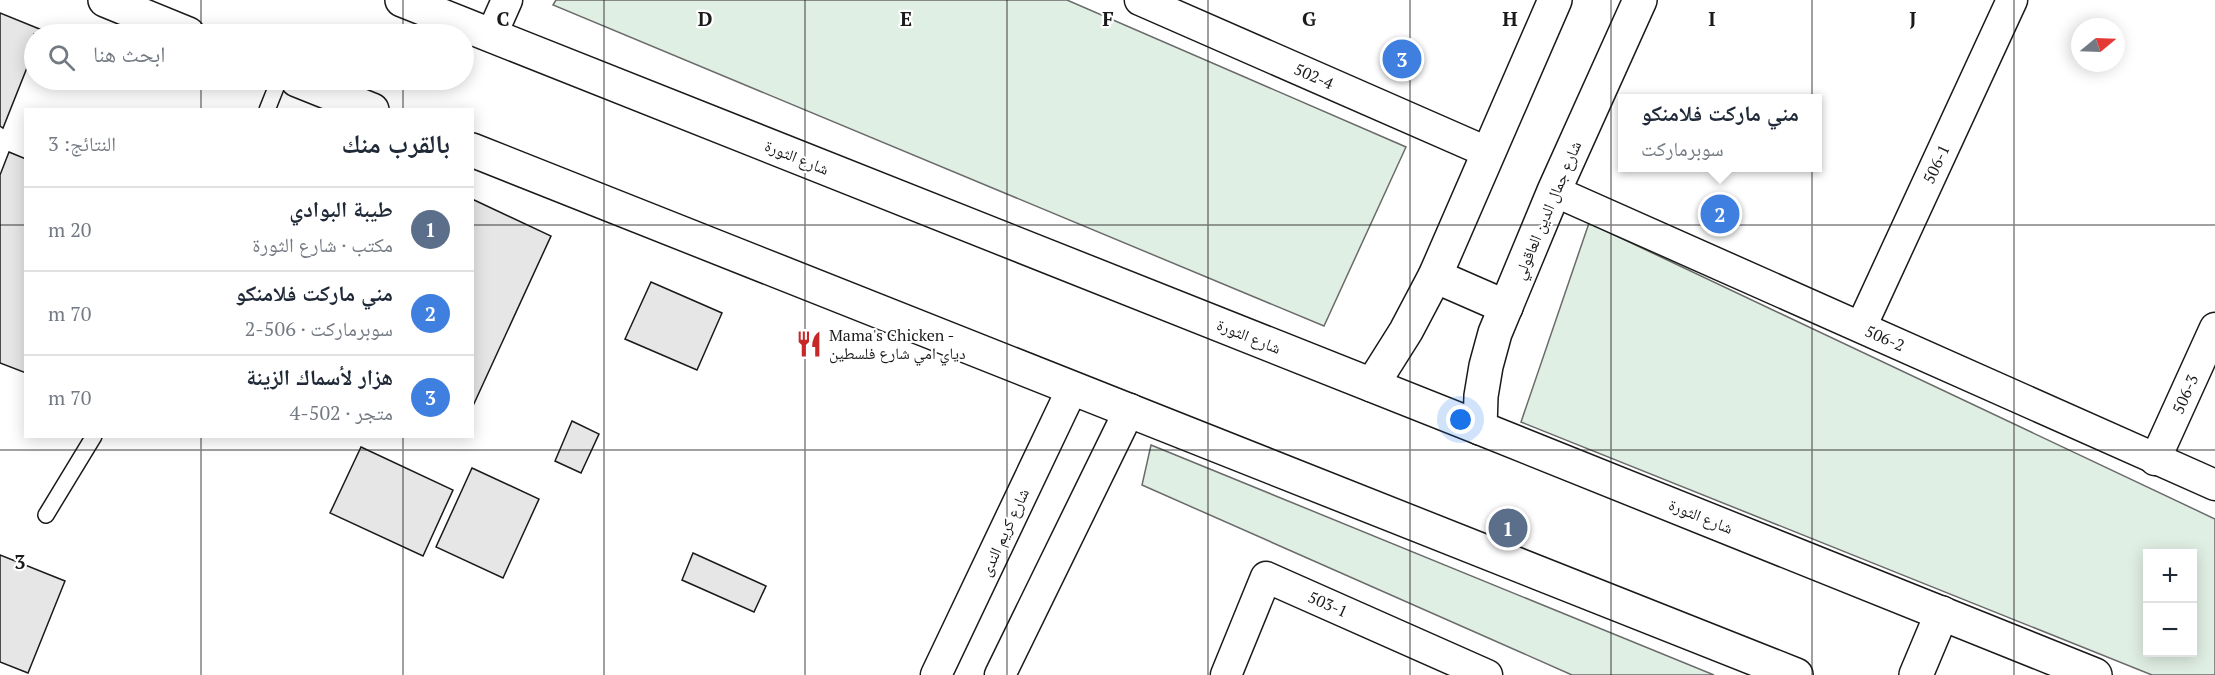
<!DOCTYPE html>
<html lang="ar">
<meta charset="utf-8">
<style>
:root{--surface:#fff;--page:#f6f6f7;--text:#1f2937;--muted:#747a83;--line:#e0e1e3;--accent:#c62828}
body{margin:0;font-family:"PT Serif","Noto Naskh Arabic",serif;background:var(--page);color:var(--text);direction:rtl}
.controls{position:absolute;right:18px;bottom:18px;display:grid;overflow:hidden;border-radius:0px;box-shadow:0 3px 15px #0003}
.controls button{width:54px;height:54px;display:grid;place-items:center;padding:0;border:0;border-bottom:2px solid var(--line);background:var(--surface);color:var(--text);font:30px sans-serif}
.compass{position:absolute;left:2071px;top:18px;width:54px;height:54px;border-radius:50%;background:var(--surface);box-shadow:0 3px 15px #0003;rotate:71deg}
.you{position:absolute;left:1461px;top:420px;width:21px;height:21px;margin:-15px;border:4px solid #fff;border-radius:50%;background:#1a73e8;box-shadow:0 0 0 9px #1a73e833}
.badge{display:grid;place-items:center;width:39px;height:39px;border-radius:50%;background:var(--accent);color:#fff;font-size:20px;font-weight:700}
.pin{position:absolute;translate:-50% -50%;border:3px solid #fff;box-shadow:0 2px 6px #0006}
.popup{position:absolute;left:1618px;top:94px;width:204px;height:78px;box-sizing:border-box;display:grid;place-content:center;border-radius:0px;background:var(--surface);filter:drop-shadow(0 2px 4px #0005);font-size:20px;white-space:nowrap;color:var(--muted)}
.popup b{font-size:22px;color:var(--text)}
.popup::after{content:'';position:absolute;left:50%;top:100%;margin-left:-12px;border:12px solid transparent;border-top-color:var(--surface)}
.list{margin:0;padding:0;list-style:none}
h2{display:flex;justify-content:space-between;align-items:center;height:78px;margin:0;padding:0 24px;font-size:26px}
h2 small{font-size:20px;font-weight:400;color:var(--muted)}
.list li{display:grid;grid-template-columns:39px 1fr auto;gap:18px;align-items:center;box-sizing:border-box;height:84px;padding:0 24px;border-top:2px solid var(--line)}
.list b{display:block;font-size:22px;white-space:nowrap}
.list p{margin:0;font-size:20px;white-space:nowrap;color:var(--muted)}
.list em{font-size:20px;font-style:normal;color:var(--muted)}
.icon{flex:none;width:33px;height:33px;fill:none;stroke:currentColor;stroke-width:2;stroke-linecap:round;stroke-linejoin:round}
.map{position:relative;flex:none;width:2215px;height:675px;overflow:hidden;direction:ltr}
.search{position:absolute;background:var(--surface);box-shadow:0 3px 15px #0003;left:24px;top:24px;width:450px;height:66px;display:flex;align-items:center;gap:15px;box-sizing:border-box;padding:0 21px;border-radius:33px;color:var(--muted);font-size:22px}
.panel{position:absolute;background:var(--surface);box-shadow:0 3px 15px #0003;left:24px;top:108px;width:450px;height:330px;border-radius:0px;direction:rtl}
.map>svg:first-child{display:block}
.green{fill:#e0efe3;stroke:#6a6a6a;stroke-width:1.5;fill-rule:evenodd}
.building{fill:#e6e6e6;stroke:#1a1a1a;stroke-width:1.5}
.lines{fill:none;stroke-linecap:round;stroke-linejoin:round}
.lane-casing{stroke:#1a1a1a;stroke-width:18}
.street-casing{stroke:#1a1a1a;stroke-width:33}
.secondary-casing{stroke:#1a1a1a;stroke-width:36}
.primary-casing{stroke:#1a1a1a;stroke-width:36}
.lane{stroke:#fff;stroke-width:15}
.street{stroke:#fff;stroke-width:30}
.secondary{stroke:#fff;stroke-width:33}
.primary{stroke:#fff;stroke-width:33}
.grid{fill:none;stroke:#1a1a1a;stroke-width:1.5;stroke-opacity:0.55}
.labels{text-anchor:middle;stroke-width:4.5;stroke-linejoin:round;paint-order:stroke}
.street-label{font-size:16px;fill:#1a1a1a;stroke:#fff}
.poi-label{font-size:16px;fill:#1a1a1a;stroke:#fff;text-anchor:start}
.grid-label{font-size:20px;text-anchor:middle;font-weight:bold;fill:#1a1a1a;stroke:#fff;stroke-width:4.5;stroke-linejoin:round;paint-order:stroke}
</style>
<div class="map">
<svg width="2215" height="675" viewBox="0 0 2215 675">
<rect width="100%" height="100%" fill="#fff"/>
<g class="green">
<path d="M556,0H1067L1406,147L1324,326L553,5Z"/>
<path d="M1589,223L2215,519V675H2152L1521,422ZM2148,554H2192V652H2148Z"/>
<path d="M1151,445L1714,675H1572L1142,485Z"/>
</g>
<g class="building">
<path d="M0,13L42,30L41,34H34V50L3,128L0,126Z"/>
<path d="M9,152L26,159V373L0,363V175Z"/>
<path d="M472,199L551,236L472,408Z"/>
<path d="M651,282L722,313L697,370L625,339Z"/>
<path d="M572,421L599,434L581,473L555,461Z"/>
<path d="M361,447L453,490L423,556L330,513Z"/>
<path d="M472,468L539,499L503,578L436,547Z"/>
<path d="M693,553L766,586L754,612L682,580Z"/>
<path d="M0,555L65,581L28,673L0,662Z"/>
</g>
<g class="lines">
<g class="lane-casing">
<g id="lane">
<path d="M267,110L279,80"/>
<path d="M46,515L94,436"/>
</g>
</g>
<g class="street-casing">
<g id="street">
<path d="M1140,0L1487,152"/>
<path d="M491,36L507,0"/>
<path d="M1554,191L2215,485"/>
<path d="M1861,327L2012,0"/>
<path d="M2155,460L2215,328"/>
<path d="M936,675L1072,389"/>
<path d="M1000,675L1130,409"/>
<path d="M1226,675L1266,577L1487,675"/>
</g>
</g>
<g class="secondary-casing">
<g id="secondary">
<path d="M1435,276L1506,307"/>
<path d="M1372,385L1406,331L1435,276L1555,0"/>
<path d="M1480,428L1481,396L1486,366L1495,333L1554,191L1640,0"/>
</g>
</g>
<g class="primary-casing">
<g id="primary">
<path d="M105,0L188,34"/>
<path d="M402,0L1480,428L2095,675"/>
<path d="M297,80L372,110"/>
<path d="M472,150L1796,675"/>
<path d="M1916,675L1942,613"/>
</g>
</g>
<use href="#lane" class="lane"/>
<use href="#street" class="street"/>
<use href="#secondary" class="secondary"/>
<use href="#primary" class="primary"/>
</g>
<path class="grid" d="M201,0V34M403,0V34M604,0V675M805,0V675M1007,0V675M1208,0V675M1410,0V675M1611,0V675M1812,0V675M2014,0V675M201,80V110M403,80V110M0,225H26M472,225H2215M201,436V675M403,436V675M0,450H2215"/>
<defs>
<g id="restaurant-bare" transform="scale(2.07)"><path d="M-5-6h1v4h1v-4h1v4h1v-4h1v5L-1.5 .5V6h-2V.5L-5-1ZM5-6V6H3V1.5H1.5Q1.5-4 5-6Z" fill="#c62828" stroke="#fff" stroke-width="2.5" paint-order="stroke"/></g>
</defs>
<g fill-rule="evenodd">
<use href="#restaurant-bare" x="809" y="344"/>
</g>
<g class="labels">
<g class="street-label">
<text transform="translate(1314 76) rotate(24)" y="6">502-4</text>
<text transform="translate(797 157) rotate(22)" y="6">شارع الثورة</text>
<text transform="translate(1936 164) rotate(-65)" y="6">506-1</text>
<text transform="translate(1547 210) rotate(-67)" y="6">شارع جمال الدين العاقولي</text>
<text transform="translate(1249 336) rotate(22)" y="6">شارع الثورة</text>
<text transform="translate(1885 338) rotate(24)" y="6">506-2</text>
<text transform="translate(2185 394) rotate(-66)" y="6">506-3</text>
<text transform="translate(1701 516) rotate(22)" y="6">شارع الثورة</text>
<text transform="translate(1004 532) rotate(-65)" y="6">شارع كريم الندى</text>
<text transform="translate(1328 604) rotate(24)" y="6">503-1</text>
</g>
<g class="poi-label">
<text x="829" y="341">Mama's Chicken -<tspan x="829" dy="18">دياي امي شارع فلسطين</tspan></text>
</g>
</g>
<g class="grid-label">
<text x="503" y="26">C</text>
<text x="705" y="26">D</text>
<text x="906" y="26">E</text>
<text x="1108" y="26">F</text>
<text x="1309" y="26">G</text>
<text x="1510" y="26">H</text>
<text x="1712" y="26">I</text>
<text x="1913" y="26">J</text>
<text x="20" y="569">3</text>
</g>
</svg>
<div class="controls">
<button>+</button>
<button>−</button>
</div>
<svg class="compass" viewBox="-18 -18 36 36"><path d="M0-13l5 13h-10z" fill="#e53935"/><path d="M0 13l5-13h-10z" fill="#747a83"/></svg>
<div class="you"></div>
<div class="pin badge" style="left:1508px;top:528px;background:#5c6f8a">1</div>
<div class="pin badge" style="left:1720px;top:214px;background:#3f7fe0">2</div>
<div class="popup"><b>مني ماركت فلامنكو</b>سوبرماركت</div>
<div class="pin badge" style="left:1402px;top:59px;background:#3f7fe0">3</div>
<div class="search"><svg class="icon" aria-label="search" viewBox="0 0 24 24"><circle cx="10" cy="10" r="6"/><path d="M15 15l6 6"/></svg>ابحث هنا</div>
<section class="panel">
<h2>بالقرب منك<small>النتائج: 3</small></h2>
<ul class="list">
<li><span class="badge" style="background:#5c6f8a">1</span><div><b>طيبة البوادي</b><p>مكتب · شارع الثورة</p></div><em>20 m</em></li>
<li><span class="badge" style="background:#3f7fe0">2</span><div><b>مني ماركت فلامنكو</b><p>سوبرماركت · 506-2</p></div><em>70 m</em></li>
<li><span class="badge" style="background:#3f7fe0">3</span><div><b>هزار لأسماك الزينة</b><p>متجر · 502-4</p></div><em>70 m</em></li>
</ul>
</section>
</div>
